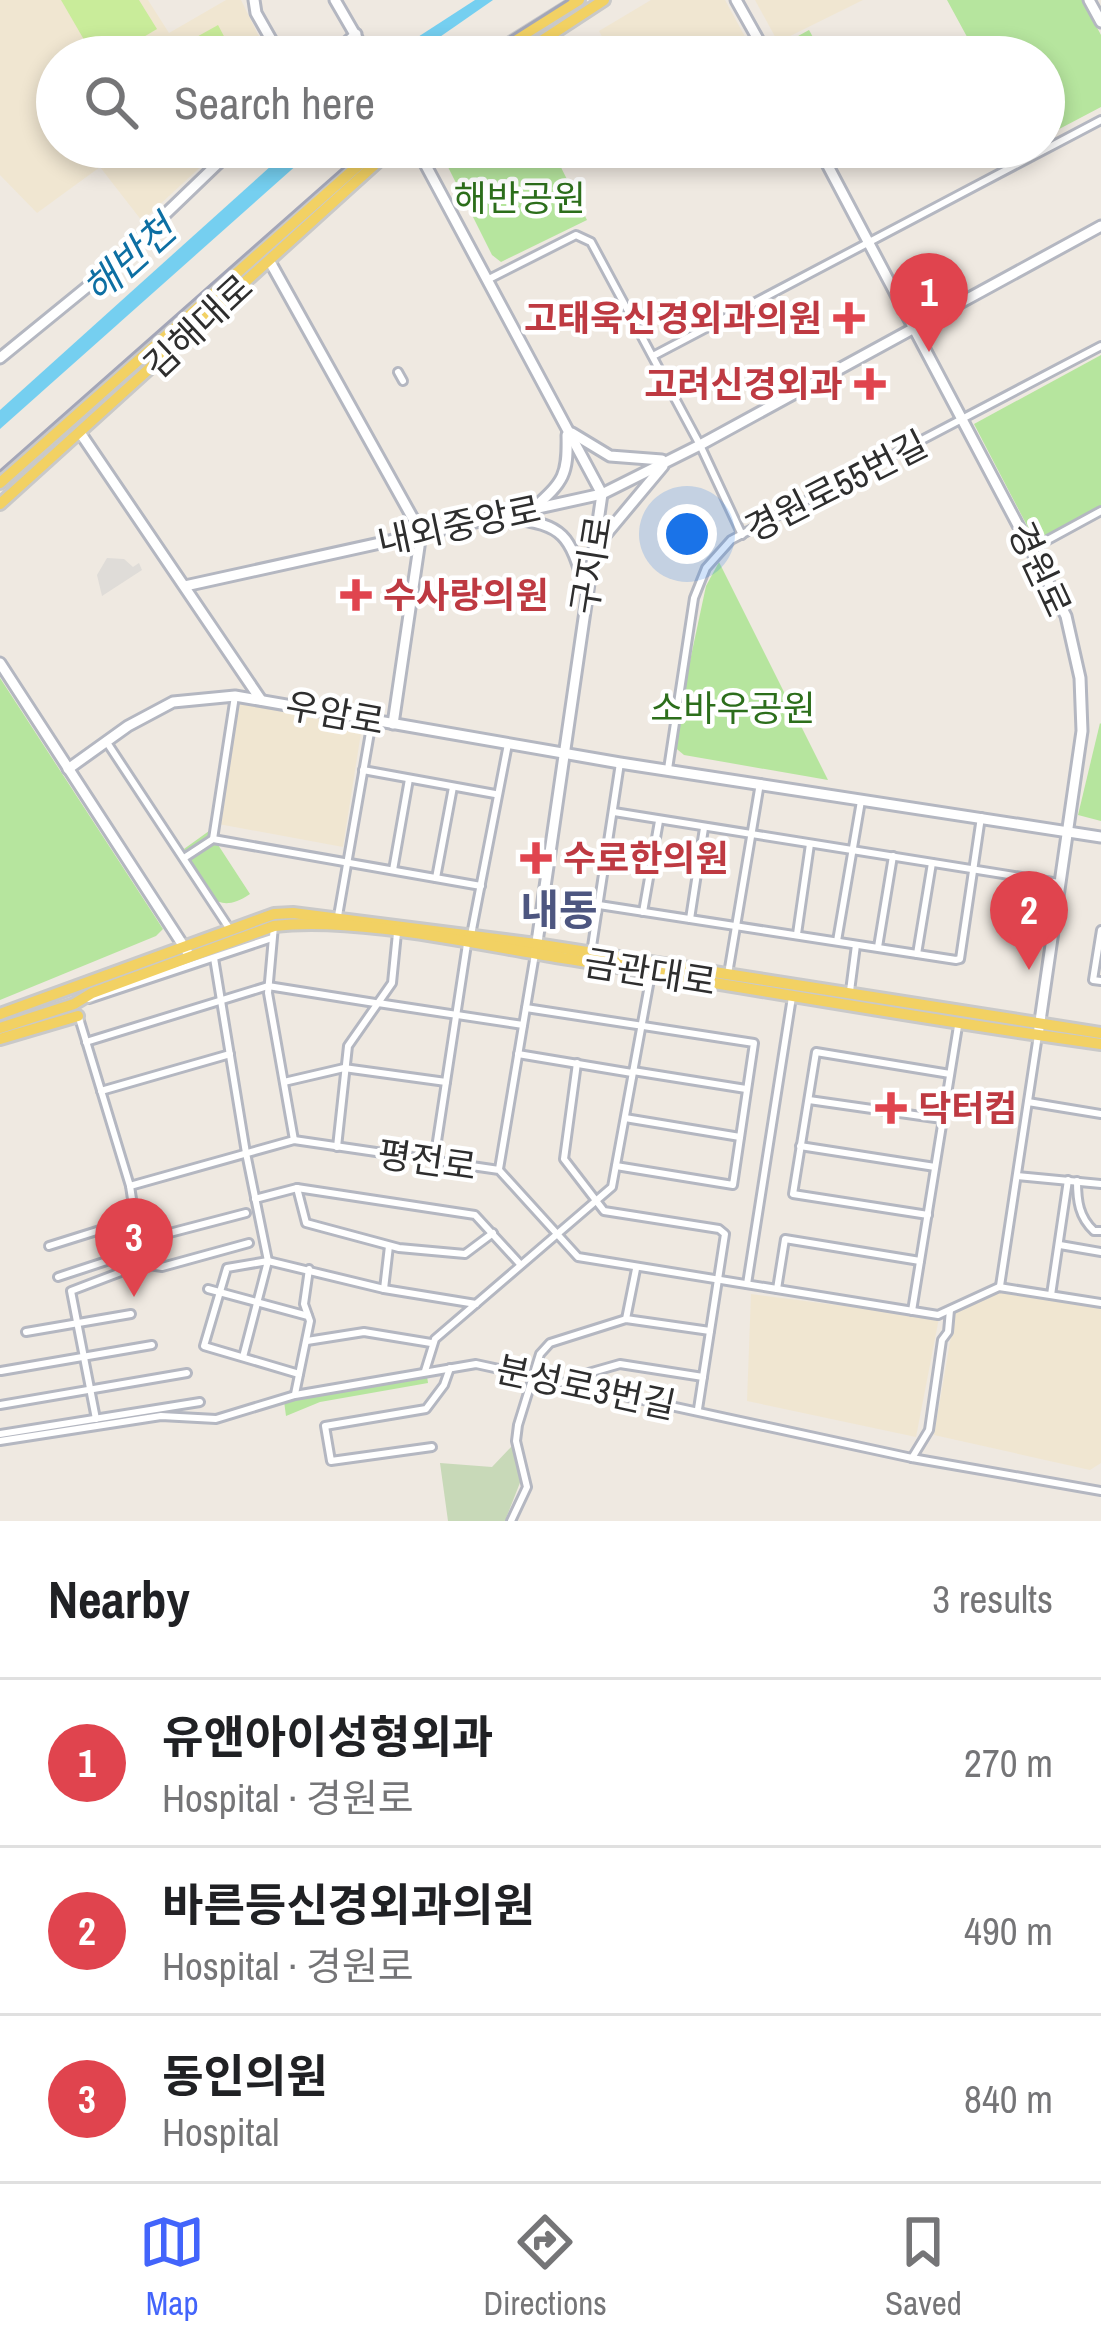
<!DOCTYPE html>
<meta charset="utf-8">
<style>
:root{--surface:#fff;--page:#f2f2f2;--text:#202124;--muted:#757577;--line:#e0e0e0;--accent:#4264fb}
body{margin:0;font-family:"Archivo Narrow","Noto Sans KR",sans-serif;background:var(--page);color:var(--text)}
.you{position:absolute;left:687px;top:534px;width:42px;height:42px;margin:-30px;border:9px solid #fff;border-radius:50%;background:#1a73e8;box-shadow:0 0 0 18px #1a73e833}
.badge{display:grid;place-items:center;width:78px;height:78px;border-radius:50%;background:var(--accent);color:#fff;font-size:39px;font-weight:700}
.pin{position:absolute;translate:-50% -99px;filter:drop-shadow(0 3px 6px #0008)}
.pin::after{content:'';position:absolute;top:63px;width:42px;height:36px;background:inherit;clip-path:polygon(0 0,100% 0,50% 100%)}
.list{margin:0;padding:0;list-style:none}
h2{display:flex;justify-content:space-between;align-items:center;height:156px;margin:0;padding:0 48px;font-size:51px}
h2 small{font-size:39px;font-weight:400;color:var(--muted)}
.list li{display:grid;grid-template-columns:78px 1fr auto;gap:36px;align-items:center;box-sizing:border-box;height:168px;padding:0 48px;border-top:3px solid var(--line)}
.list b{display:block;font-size:45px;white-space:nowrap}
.list p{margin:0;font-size:39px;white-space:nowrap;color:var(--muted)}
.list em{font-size:39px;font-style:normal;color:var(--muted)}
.icon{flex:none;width:66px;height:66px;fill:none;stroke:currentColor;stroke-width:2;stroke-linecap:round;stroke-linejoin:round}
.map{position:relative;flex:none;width:1101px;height:1521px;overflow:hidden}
.search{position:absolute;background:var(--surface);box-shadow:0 6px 18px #0003;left:36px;right:36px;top:36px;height:132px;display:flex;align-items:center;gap:30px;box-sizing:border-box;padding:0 42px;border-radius:66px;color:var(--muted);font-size:45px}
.sheet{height:660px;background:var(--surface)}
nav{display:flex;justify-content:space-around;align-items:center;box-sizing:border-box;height:168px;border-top:3px solid var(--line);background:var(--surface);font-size:33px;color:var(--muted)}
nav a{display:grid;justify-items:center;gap:6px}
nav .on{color:var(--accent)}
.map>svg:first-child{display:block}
.education{fill:#f0e6d1}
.green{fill:#b6e59e}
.cemetery{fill:#c8d9b8}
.pitch{fill:#c9ec9a}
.plaza{fill:#dfdcd8}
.water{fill:#75cff0}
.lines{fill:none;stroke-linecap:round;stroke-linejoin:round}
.street-casing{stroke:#b4b7c1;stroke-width:12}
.secondary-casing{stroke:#b4b7c1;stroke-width:15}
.primary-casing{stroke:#c9c9c9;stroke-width:16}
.street{stroke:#fff;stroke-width:6}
.secondary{stroke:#fff;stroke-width:9}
.primary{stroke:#f2d163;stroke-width:10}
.tram{stroke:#a3a6b8;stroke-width:3}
.health-dot{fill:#e0444e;stroke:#fff;stroke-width:4.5}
.labels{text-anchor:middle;stroke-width:9;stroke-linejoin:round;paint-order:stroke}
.park-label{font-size:36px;fill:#2c6e1b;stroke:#fff}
.health-label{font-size:36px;font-weight:bold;fill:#be3a42;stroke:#fff;text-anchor:start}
.street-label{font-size:36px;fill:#2e2e2e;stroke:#fff}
.water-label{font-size:39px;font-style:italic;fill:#0d6fa3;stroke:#fff}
.quarter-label{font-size:42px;font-weight:bold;fill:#4d5680;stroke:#fff}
</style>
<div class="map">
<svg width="1101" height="1521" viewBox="0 0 1101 1521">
<rect width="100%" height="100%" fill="#efe9e1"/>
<g class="education">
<path d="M0,0H148L169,33L226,0H241L269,57H57V147H222L142,221L100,167L37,213L0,175Z"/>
<path d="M651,0H725L756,57H613L599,31Z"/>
<path d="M755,0H863L778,42Z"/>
<path d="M240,703L363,720L343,847L213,823Z"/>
<path d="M1003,1287L1101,1303V1463L1090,1470L934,1435L956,1307Z"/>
<path d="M751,1294L939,1318L916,1437L747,1401Z"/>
</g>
<g class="green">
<path d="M947,0H1082L1101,35V107L1044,137V57H978Z"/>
<path d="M809,30L824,57H777L773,50Z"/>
<path d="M438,147H551L587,220L501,262L492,255Z"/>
<path d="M1101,355V507L1035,541L974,424Z"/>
<path d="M719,562L828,780L684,755L672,745L706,586Z"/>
<path d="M0,678L163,929L156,936L0,1000Z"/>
<path d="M1100,723L1101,724V821L1078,815Z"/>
<path d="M209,831L250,894C209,922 201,880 184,849Z"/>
<path d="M427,1376L428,1383L320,1402L286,1416L284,1401L293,1397Z"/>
</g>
<path class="cemetery" d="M512,1446L523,1475L505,1521H448L440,1463L492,1467Z"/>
<g class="pitch">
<path d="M61,0H139L157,29L110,57H94Z"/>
<path d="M218,25L235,57H161Z"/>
</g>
<path class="plaza" d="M107,558L124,559L133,567L139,563L142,570L102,596L97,575Z"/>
<g class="water">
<path d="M475,0H493L411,57H387Z"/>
<path d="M292,147H317L0,429V410Z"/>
</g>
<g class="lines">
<g class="street-casing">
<g id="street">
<path d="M487,280L576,235L591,242L700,445L742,535"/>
<path d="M653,356L1101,120"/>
<path d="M398,372L403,381"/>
<path d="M1033,548L1101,511"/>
<path d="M106,741L229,928"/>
<path d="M668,769L694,598L706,568L731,540L1101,346"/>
<path d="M363,770L495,794"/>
<path d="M614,812L1059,883"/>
<path d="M213,839L235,696"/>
<path d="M184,858L213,839L481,886"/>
<path d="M393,870L409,779"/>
<path d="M436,878L453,787"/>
<path d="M599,905L956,960L960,959L981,817"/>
<path d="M643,912L659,821"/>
<path d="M338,916L372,721"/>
<path d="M690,919L704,828"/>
<path d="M274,926L268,993L294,1140"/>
<path d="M1101,930L1093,980L1101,981"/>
<path d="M797,934L810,844"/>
<path d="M471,935L508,744"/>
<path d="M837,941L861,801"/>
<path d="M878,947L893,856"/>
<path d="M591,953L620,763"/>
<path d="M917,954L932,863"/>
<path d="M214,958L246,1153L268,1261L243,1357"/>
<path d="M728,974L760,783"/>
<path d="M850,991L856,945"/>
<path d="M89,999L272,938"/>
<path d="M378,1003L523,1025"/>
<path d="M526,1008L754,1043L733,1185L616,1166"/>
<path d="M79,1018L130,1186L142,1264"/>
<path d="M86,1042L268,986L375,1003"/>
<path d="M518,1054L632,1073"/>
<path d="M577,1063L564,1159L604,1211L719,1229L725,1234L698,1409"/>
<path d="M633,1071L746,1089"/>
<path d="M284,1082L344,1068L446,1082"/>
<path d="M101,1091L230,1054"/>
<path d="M809,1100L942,1119"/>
<path d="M1028,1102L1101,1114"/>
<path d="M625,1118L740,1137"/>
<path d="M800,1146L935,1167"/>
<path d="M337,1147L348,1046L392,983L397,933"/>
<path d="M434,1161L467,944"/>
<path d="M499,1169L535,954"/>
<path d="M1017,1176L1101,1184"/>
<path d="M1077,1181C1077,1201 1079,1217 1094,1231H1101"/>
<path d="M130,1186L294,1140L499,1170L578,1257L938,1315L999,1287L1101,1303"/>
<path d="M297,1188L306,1223L399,1248L465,1254L493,1233"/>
<path d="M255,1199L297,1188L475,1215L520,1264"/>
<path d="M928,1215L793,1194L816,1052L950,1074"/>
<path d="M139,1241L246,1213"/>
<path d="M1060,1245L1101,1252"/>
<path d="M49,1246L135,1219"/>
<path d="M58,1277L128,1254L139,1246"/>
<path d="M747,1284L792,997"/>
<path d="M1000,1286L1038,1035"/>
<path d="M208,1289L308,1316"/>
<path d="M384,1289L389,1246"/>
<path d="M777,1289L785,1239L920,1261"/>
<path d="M1051,1295L1068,1180"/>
<path d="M912,1311L958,1026"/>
<path d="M626,1319L636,1269"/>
<path d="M26,1332L131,1314"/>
<path d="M307,1341L364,1332L431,1343"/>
<path d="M1,1371L152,1345"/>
<path d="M425,1371L435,1339L612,1187L651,974"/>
<path d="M299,1374L204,1346L227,1268L268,1261L384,1289L476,1304"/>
<path d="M578,1385L585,1374L620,1364L703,1377"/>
<path d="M295,1394L310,1321L304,1304L309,1269"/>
<path d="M0,1405L187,1373"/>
<path d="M96,1419L71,1291L142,1264L162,1267L249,1243"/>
<path d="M0,1434L200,1402"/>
<path d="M0,1441L161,1416L216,1419L295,1395L476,1364L912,1458L1101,1491"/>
<path d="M432,1447L331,1461L325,1426L426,1409L444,1385L450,1368"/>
<path d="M912,1458L929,1430L942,1340L948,1332L950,1310"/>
<path d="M511,1521L527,1487L516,1441L518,1425L540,1354L550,1343L626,1319L710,1331"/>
</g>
</g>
<g class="secondary-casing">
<g id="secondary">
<path d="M254,0L256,13L281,57"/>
<path d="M335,0L368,57"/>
<path d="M736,0L768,57"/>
<path d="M1089,0L1101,22"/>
<path d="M330,57L356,34"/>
<path d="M416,147L602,494L536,949"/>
<path d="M818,147L1066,616L1080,678L1082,731L1038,1035"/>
<path d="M269,260L421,533L393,724"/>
<path d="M0,358L103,274L235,147"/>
<path d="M572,433L610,456L662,460"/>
<path d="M81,434L261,700"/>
<path d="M534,508C564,481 568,475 567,435"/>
<path d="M509,518C565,525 569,535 585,587"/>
<path d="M597,545L663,466"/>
<path d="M185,586L602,494L700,445L1101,226"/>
<path d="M0,663L188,953"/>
<path d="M68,769L128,726L173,702L235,696L620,763L1101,837"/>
</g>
</g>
<g class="primary-casing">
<g id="primary">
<path d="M488,57L579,0"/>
<path d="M517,57L604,0"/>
<path d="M0,483L379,147"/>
<path d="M0,504L394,147"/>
<path d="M0,1014L274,914L293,913L536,944L1101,1033"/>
<path d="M0,1028L74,1004L92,993L274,926C353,916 475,944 556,957C738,986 919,1019 1101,1044"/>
<path d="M0,1039L78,1016"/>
</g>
</g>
<use href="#street" class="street"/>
<use href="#secondary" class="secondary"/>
<use href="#primary" class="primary"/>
<g class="tram">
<path d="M478,57L568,0"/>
<path d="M0,471L367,147"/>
</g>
</g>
<g class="health-dot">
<path d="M843 300h12v12h12v12h-12v12h-12v-12h-12v-12h12z"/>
<path d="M864 366h12v12h12v12h-12v12h-12v-12h-12v-12h12z"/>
<path d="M350 577h12v12h12v12h-12v12h-12v-12h-12v-12h12z"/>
<path d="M530 840h12v12h12v12h-12v12h-12v-12h-12v-12h12z"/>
<path d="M885 1090h12v12h12v12h-12v12h-12v-12h-12v-12h12z"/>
</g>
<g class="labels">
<g class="park-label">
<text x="520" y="211">해반공원</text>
<text x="733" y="721">소바우공원</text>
</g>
<g class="health-label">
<text x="822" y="331" text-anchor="end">고태욱신경외과의원</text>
<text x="843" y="397" text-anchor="end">고려신경외과</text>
<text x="383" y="608">수사랑의원</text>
<text x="563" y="871">수로한의원</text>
<text x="918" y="1121">닥터컴</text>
</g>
<g class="street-label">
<text transform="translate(198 326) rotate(-43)" y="13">김해대로</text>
<text transform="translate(836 486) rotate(-27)" y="13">경원로55번길</text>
<text transform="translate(459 525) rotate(-12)" y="13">내외중앙로</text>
<text transform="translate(591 565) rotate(-81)" y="13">구지로</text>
<text transform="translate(1040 569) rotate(65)" y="13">경원로</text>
<text transform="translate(335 713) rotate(10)" y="13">우암로</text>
<text transform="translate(650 972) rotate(9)" y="13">금관대로</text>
<text transform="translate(427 1160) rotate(8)" y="13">평전로</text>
<text transform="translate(586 1387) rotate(12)" y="13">분성로3번길</text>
</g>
<g class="water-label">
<text transform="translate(129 259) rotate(-42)" y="14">해반천</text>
</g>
<g class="quarter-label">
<text x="559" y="925">내동</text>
</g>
</g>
</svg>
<div class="you"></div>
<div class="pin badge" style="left:929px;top:352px;background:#e0444e">1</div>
<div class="pin badge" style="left:1029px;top:970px;background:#e0444e">2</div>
<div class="pin badge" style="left:134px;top:1297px;background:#e0444e">3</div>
<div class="search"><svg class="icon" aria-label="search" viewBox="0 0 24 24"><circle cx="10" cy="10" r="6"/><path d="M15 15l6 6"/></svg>Search here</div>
</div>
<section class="sheet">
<h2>Nearby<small>3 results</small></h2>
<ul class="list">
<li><span class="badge" style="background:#e0444e">1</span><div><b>유앤아이성형외과</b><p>Hospital · 경원로</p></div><em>270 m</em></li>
<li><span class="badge" style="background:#e0444e">2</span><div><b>바른등신경외과의원</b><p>Hospital · 경원로</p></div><em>490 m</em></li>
<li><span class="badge" style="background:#e0444e">3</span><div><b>동인의원</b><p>Hospital</p></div><em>840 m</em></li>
</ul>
</section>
<nav>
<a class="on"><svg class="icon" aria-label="map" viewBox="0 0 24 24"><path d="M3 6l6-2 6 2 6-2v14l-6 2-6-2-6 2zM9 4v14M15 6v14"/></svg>Map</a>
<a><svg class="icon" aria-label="directions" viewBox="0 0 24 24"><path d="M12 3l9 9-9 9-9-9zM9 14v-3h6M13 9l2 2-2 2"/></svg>Directions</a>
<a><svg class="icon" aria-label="saved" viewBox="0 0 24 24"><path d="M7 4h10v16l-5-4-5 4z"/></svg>Saved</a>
</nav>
